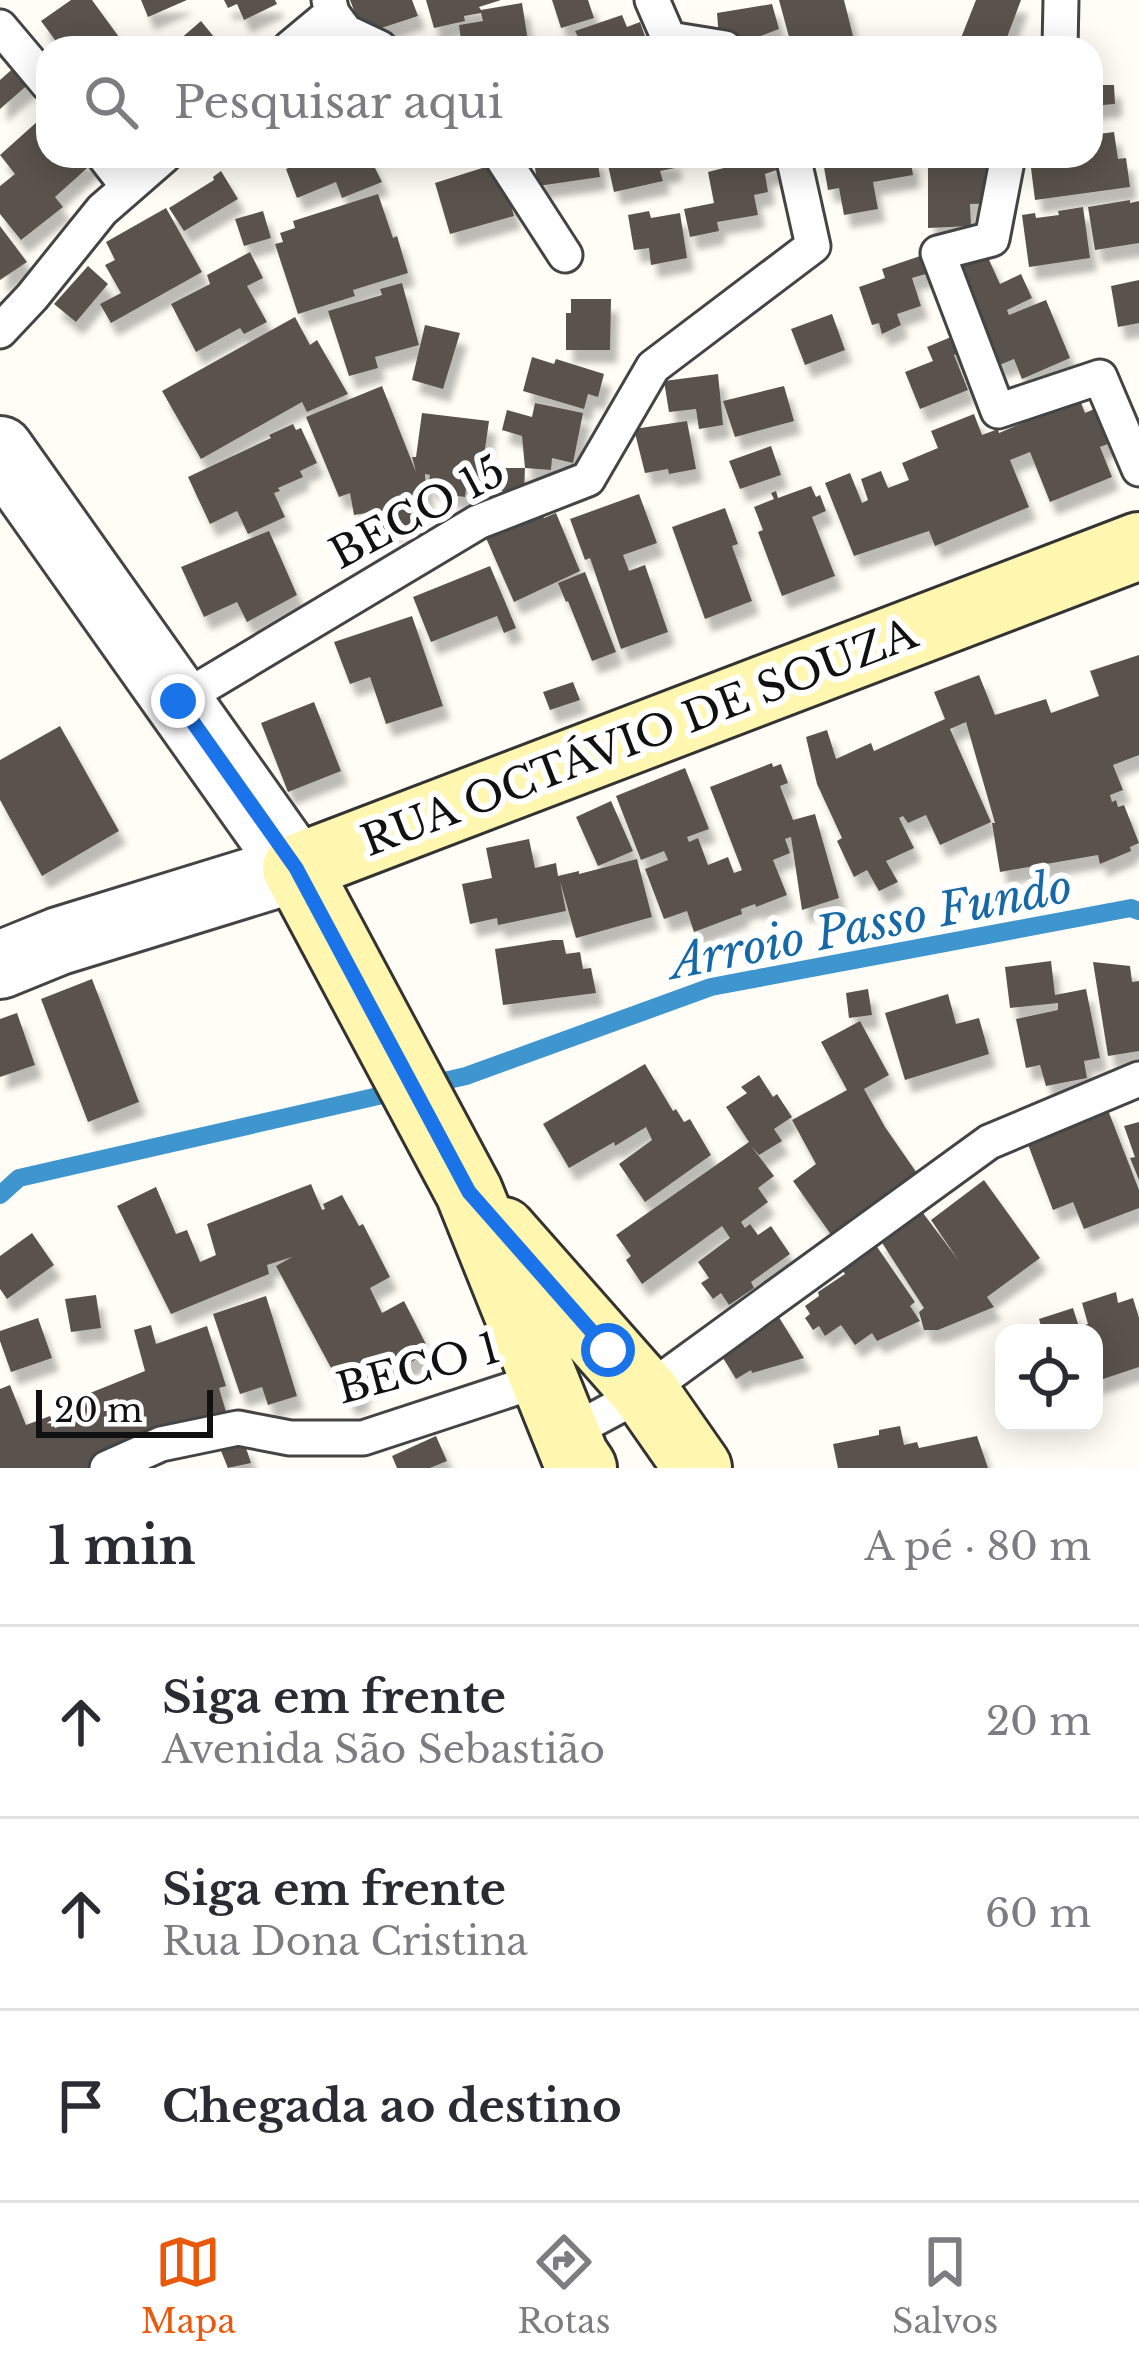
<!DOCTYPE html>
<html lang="pt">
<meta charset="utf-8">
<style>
:root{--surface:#fff;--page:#f2f2f3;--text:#2b2b33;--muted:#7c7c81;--line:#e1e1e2;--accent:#ea580c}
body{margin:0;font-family:"Libre Baskerville",serif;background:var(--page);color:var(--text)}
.controls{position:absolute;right:36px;bottom:36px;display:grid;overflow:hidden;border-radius:24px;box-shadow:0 6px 30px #0003}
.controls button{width:108px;height:108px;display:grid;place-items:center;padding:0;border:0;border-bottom:3px solid var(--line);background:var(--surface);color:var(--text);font:60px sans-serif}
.scale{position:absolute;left:36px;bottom:30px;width:177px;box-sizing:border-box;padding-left:12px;border:6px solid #111;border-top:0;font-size:33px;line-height:42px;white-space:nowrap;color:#111;-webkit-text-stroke:9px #fff;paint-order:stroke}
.stop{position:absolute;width:36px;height:36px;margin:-27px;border:9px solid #1a73e8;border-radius:50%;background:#fff}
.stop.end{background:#1a73e8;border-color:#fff;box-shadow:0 3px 12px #0008}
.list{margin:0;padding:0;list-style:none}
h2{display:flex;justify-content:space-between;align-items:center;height:156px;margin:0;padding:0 48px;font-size:51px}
h2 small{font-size:39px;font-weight:400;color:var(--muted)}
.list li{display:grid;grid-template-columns:78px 1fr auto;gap:36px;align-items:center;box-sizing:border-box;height:192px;padding:0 48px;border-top:3px solid var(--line)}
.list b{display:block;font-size:45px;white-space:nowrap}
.list p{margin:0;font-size:39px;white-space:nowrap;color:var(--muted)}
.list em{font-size:39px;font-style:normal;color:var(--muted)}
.icon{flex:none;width:66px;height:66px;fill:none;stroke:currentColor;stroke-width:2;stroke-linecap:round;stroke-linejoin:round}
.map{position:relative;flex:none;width:1139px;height:1468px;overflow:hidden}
.search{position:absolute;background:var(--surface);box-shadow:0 6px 30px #0003;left:36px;right:36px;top:36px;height:132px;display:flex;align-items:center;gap:30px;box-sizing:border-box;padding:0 42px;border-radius:36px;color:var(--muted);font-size:45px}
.sheet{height:732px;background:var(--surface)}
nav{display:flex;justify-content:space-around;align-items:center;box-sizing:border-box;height:168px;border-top:3px solid var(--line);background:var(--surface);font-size:33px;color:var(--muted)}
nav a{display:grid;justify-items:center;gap:6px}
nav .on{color:var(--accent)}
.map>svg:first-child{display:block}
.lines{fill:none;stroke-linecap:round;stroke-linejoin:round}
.stream{stroke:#3f96cf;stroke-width:18}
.building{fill:#5a524d;filter:url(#shadow)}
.lane-casing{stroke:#444;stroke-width:39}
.street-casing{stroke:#444;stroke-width:72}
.secondary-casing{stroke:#333;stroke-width:72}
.lane{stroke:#fff;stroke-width:33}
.street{stroke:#fff;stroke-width:66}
.secondary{stroke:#fff6b0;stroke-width:66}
.route{stroke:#1a73e8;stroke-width:15}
.labels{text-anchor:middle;stroke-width:12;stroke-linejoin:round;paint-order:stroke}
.street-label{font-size:42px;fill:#111;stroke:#fff}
.water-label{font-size:45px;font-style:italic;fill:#1768a6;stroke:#fff}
</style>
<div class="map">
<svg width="1139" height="1468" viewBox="0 0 1139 1468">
<defs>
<filter id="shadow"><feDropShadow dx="7" dy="13" stdDeviation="3" flood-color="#0004"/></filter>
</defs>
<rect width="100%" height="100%" fill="#fffdf5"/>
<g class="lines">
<path class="stream" d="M0,1195L19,1178L466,1076L711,987L1131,908L1139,911"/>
</g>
<g class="building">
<path d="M71,0H92L127,48H61L41,21Z"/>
<path d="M141,0H187L148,17Z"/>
<path d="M224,0H275L277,4L244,20L237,4L228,8Z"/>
<path d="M350,0H412L418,16L363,34Z"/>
<path d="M426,0H501L479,7L481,10L522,3L528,41L487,48H462L459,25L483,21L481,13L464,16L465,21L434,28Z"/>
<path d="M552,0H588L594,18L561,28Z"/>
<path d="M779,0H844L856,48H792Z"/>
<path d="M976,0H1021L1003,48H957Z"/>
<path d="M772,4L779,29L753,39L741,40V36L719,38L717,13Z"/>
<path d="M622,15L627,27L640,22L649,47L548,48L578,37L575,31Z"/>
<path d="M201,21L223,48H154L165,39L168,43L176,36L179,40Z"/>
<path d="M18,64L31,82L0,109V80Z"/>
<path d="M1091,85H1114L1115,104L1091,106Z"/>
<path d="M48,112V156H90L95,161L55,197L63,207L21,240L0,214V186L15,174L0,155Z"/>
<path d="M1114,132L1118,159L1126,158L1130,187L1035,200L1030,160L1038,159L1037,156H1091V135Z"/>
<path d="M303,156H369L382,182L342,198L336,182L297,198L286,169L305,161Z"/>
<path d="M533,156H597L600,177L538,186Z"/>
<path d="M606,156H673L675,168L660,171L663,181L614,192Z"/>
<path d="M771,156H784L786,167L765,174L768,192L754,195L758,215L717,222L719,231L690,237L684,209L714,203L708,172Z"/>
<path d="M822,156H910L913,175L873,182L878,209L844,215L839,188L828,190Z"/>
<path d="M928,156H1001L999,203L970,204L971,226L928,228Z"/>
<path d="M498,163L514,216L450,234L435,183Z"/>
<path d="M221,171L238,199L184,231L169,208L214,180L213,177Z"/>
<path d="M378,194L393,238L397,236L408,273L353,290L355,296L298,314L275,244L283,242L280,233L295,228L293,221Z"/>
<path d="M1130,200V203L1139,201V243L1095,250L1088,207Z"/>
<path d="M1083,207L1090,258L1029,267L1022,215L1035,213L1036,218L1059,215L1058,211Z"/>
<path d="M166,208L202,272L111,323L100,304L121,293L105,265L115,260L106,242Z"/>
<path d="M263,211L271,238L244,246L235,219Z"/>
<path d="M649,211L651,218L680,213L687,258L651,265L649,248L634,250L628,215Z"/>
<path d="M0,226L27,262L0,280Z"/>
<path d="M250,252L263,278L247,286L267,322L244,334L240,328L196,352L171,304L210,284L207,275Z"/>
<path d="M986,253L1000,284L1021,274L1032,298L1007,310L1009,315L1046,300L1070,358L1022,379L1014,359L997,366L980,328L986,326L984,321L968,329L947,272Z"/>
<path d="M926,254L933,272L912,278L921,306L897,314L901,325L882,334L879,323L872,325L859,287L885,278L882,269Z"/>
<path d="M88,266L108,284L76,322L54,304Z"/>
<path d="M1139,280V323L1118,327L1111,286Z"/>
<path d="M402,283L419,345L375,357L378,368L349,376L328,311L382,295L380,289Z"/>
<path d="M571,299H611L610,350H566V313H571Z"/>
<path d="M832,314L845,350L805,365L791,329Z"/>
<path d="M295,317L310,345L317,340L348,394L307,412L302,402L201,459L162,391Z"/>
<path d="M425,325L460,333L443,389L412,380Z"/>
<path d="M951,337L958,354L954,355L968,390L920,409L905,372L933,361L927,347Z"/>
<path d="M532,357L554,364L556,359L604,374L598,397L588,394L584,409L523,391Z"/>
<path d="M718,374L723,425L699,429L696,409L669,412L664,381Z"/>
<path d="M382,386L416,472L412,457H416L422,413L489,421L479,491L466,489L465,497L442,494L444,487L428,485L430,475L425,474L427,508H417L418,525L370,531L366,513L354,515L350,493L339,497L306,417Z"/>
<path d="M784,386L794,421L735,437L723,401Z"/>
<path d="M1078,395L1085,413L1099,407L1113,442L1100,447L1112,477L1050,502L1030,452L1010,460L1029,507L935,546L929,531L854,556L825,483L850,473L862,503L868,500L861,479L881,471L888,488L909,480L902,463L938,448L931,431L974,414L982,435L998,429L999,433L1027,421L1025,417Z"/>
<path d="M535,403L583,413L573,463L552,458L551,470L525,468L524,492L501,491L502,468H525L522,436L502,430L507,410L532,417Z"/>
<path d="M687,421L696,469L669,474L668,469L645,473L634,429Z"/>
<path d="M293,424L296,430L301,428L317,463L300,471L303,477L278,488L280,491L274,493L285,517L248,534L237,511L210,524L188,477L271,438L269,435Z"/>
<path d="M771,446L781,475L740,489L729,461Z"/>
<path d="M811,486L816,497L820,495L826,511L812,517L835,576L782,596L758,532L763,530L754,507L774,499L771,493L776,491L778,498Z"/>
<path d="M639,494L657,543L623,555L629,571L645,565L668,632L621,649L590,558L585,560L570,519Z"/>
<path d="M725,508L738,544L732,546L752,601L705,619L672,527Z"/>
<path d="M556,513L580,571L514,602L486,538L542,514L544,518Z"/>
<path d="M269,531L297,595L247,622L237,602L204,617L181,567Z"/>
<path d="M490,566L516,628L504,633L497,616L431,642L413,597Z"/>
<path d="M585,572L616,652L592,661L568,601L566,602L558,583Z"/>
<path d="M412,616L443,706L386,724L370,677L350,684L334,642Z"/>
<path d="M1139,655V755L1113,765L1123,790L1110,795L1112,802L1116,800L1118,807L1124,805L1139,843L1130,847L1131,851L1100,864L1098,855L1000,872L992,823H995L966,722L950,729L991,822L940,845L926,815L908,823L903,816L899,818L914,848L886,861L898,882L879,891L867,870L854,877L837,841L842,838L817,784L806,737L827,730L836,759L871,743L874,751L945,719L934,692L979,675L995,715L1046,699L1051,713L1099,696L1090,671Z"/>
<path d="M573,682L580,700L550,710L543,692Z"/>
<path d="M314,702L341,771L288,792L261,723Z"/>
<path d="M60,726L119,831L42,876L0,800V760Z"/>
<path d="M772,763L773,767L781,764L788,783L780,786L793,820L815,814L839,898L802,910L791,837L785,839L790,853L773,860L787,895L756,907L755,904L741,909L742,914L694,932L687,911L664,919L645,869L668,860L664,851L641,860L616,796L685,768L709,829L687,837L689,842L698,838L708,865L728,857L734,873L742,870L710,787Z"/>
<path d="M611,801L633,851L598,866L576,817Z"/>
<path d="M529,839L535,868L556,863L558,876L579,871V874L637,859L652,917L576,938L560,881L566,911L498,925L497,918L470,924L462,884L492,878L486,848Z"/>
<path d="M553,940H563L566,954L580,952L583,969L591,968L596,993L503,1005L495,949Z"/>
<path d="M1051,961L1055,995L1086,989L1100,1058L1084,1061L1087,1078L1046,1086L1040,1065L1026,1068L1016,1019L1058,1010V1003L1010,1008L1005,967Z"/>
<path d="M1093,962L1130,966L1132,982L1139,981V1051L1108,1056Z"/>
<path d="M92,979L139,1102L88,1122L41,999Z"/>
<path d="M868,989L872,1015L849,1018L846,993Z"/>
<path d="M948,994L956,1024L979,1018L989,1054L905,1080L885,1013Z"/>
<path d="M17,1013L35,1065L0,1077V1019Z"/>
<path d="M860,1021L889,1075L864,1089L885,1127L921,1179L837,1243L793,1181L816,1164L792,1120L847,1090L821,1042Z"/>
<path d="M645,1064L673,1111L676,1109L684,1122L690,1119L711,1155L645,1202L619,1164L652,1140L646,1127L615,1146L614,1142L569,1168L543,1124Z"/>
<path d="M759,1075L773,1097L777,1094L792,1117L774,1129L782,1141L759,1155L751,1146L774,1176L758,1188L768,1202L741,1222L745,1228L750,1224L758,1235L771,1226L790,1254L751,1282L754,1288L729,1305L721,1293L713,1299L701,1283L709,1278L698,1262L730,1238L722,1226L642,1284L626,1260L631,1256L616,1235L749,1142L726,1107L747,1093L741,1087Z"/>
<path d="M1106,1105L1139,1190V1208L1084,1229L1073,1202L1053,1210L1027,1142Z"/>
<path d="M1139,1122V1180L1130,1158L1135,1157L1124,1126Z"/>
<path d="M984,1180L1040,1258L987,1297L994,1307L938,1330H924L919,1312L924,1308L879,1238L920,1209L959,1261L931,1220Z"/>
<path d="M311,1184L322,1210L325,1209L323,1204L342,1195L359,1226L363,1224L390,1277L370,1288L382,1313L404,1301L430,1352L360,1389L364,1396L350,1403L276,1266L292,1257L267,1265L269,1274L171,1314L117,1206L156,1187L176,1234L187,1230L200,1262L216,1255L207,1224Z"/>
<path d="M32,1233L54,1265L7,1299L0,1289V1256Z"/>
<path d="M873,1241L915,1302L910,1306L920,1321L877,1341L872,1333L855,1345L841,1325L825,1336L819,1326L813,1330L805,1318L810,1314L805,1306L819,1296L818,1292L845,1274L839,1265Z"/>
<path d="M1116,1292L1118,1303L1133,1298L1139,1318V1367L1094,1382V1333H1043L1039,1319L1073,1308L1079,1327L1088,1324L1082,1303Z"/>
<path d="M96,1295L101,1328L71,1332L65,1299Z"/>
<path d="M266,1296L297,1396L268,1405L262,1387L240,1394L213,1314Z"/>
<path d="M777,1314L804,1358L752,1373L751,1370L736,1379L723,1358Z"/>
<path d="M38,1318L52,1358L11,1372L0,1341V1331Z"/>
<path d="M151,1325L156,1344L207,1326L226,1386L219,1388L227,1415L88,1468H0V1389L10,1385L26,1425L50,1416L55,1428L74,1421L68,1406L82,1401L80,1397L145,1371L134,1330Z"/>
<path d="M900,1426L904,1445L917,1442L919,1448L977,1436L988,1468H838L833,1444L879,1435V1430Z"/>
<path d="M436,1436L447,1461L430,1468H397L392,1456Z"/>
<path d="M244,1442L251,1463L228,1468L221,1451Z"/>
</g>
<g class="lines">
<g class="lane-casing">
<g id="lane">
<path d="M652,0L669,39L725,48"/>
<path d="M332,13L346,32L380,48"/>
<path d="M0,27L48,84"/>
<path d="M290,48L332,13L329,0"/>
<path d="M1060,48L1061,0"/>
<path d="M104,156L128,187"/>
<path d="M501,156L565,255"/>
<path d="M1008,156L992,239L938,253L998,411L1100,377L1139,469"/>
<path d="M0,331L32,297L102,210L164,156"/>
<path d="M179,701L478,522L588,479L653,367L813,246L793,156"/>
<path d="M567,1434L645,1392L989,1142L1139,1079"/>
<path d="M107,1468L161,1444L238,1428L290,1438H363L555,1375"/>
</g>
</g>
<g class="street-casing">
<path id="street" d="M0,450L296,868L59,941L0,965"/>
</g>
<g class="secondary-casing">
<g id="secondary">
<path d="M503,1231L645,1392L698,1468"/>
<path d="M583,1468L575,1456L469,1192L296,868L1139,546"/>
</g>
</g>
<use href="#lane" class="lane"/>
<use href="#street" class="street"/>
<use href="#secondary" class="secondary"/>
</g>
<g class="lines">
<path class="route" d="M178,701L296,868L469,1192L608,1350"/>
</g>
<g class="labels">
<g class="street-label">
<text transform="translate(417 512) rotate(-28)" y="15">BECO 15</text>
<text transform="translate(639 737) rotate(-21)" y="15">RUA OCTÁVIO DE SOUZA</text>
<text transform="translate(418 1368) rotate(-15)" y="15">BECO 1</text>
</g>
<g class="water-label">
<text transform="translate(871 924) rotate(-11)" y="16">Arroio Passo Fundo</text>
</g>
</g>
</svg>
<div class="controls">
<button><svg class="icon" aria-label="locate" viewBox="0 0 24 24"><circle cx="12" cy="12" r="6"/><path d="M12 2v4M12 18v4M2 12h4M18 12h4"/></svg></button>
</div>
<div class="scale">20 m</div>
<div class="stop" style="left:608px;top:1350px"></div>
<div class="stop end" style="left:178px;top:701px"></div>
<div class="search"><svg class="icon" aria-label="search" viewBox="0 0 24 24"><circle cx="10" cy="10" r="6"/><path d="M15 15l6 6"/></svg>Pesquisar aqui</div>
</div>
<section class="sheet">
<h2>1 min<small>A pé · 80 m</small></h2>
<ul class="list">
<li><svg class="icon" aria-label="ahead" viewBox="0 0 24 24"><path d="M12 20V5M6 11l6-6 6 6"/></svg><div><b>Siga em frente</b><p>Avenida São Sebastião</p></div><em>20 m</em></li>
<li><svg class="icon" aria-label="ahead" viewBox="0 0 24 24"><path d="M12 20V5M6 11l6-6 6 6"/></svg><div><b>Siga em frente</b><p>Rua Dona Cristina</p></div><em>60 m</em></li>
<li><svg class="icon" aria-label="arrive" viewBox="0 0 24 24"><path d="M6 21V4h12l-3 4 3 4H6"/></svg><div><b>Chegada ao destino</b></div></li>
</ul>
</section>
<nav>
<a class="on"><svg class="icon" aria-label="map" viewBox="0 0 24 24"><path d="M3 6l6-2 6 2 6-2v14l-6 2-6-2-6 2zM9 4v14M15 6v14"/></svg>Mapa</a>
<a><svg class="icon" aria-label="directions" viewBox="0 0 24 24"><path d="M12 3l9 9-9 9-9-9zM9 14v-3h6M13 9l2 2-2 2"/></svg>Rotas</a>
<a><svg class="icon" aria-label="saved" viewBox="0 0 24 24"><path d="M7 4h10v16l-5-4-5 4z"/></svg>Salvos</a>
</nav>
